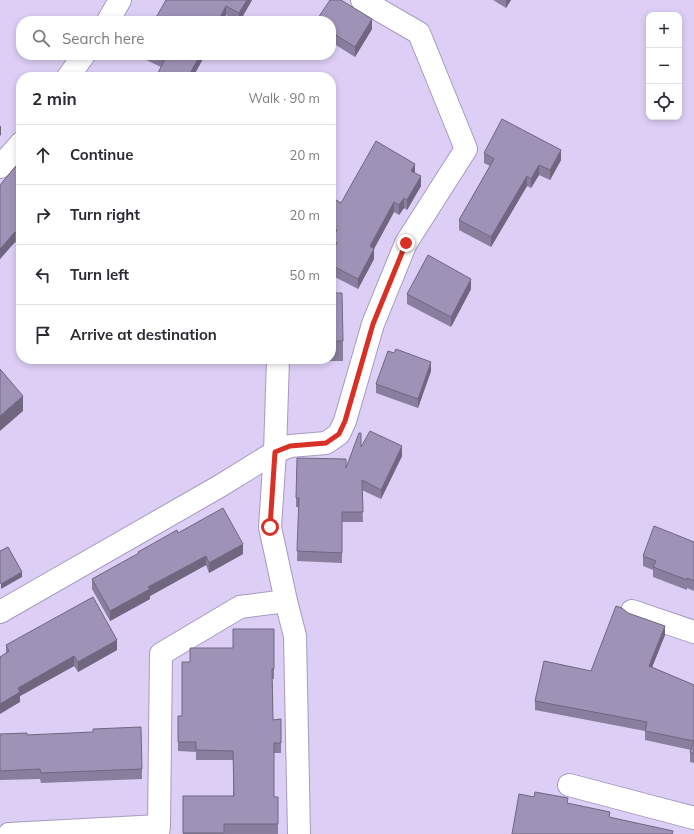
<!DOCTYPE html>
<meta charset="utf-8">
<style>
:root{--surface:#fff;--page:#f7f7f7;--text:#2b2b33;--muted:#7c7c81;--line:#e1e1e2}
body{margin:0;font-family:Mulish,sans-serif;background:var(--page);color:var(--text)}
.controls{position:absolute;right:12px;top:12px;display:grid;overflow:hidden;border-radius:8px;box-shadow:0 2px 6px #0003}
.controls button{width:36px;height:36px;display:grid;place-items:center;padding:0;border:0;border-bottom:1px solid var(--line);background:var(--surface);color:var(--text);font:20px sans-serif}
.stop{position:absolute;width:12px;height:12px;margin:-9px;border:3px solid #d93025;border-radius:50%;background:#fff}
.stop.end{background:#d93025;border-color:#fff;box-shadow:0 1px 4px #0008}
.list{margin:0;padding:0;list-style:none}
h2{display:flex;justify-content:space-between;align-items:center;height:52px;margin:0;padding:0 16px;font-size:17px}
h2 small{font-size:13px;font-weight:400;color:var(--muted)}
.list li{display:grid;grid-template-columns:26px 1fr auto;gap:12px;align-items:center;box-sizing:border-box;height:60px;padding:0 16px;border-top:1px solid var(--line)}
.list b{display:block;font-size:15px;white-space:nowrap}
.list em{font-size:13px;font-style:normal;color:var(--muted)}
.icon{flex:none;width:22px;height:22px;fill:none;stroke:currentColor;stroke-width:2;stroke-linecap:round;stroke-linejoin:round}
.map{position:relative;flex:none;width:694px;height:834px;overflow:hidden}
.search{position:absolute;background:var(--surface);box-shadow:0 2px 6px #0003;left:16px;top:16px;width:320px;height:44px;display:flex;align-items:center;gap:10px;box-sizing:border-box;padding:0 14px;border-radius:16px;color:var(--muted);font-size:15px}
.panel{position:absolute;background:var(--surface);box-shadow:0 2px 6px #0003;left:16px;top:72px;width:320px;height:292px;border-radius:16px}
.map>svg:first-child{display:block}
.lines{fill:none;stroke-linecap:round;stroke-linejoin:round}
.minor-casing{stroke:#a79abf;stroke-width:24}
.minor{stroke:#fff;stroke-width:22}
.wall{fill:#897e9d}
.shaded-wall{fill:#6f6680}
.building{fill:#9f92b7;stroke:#6f6680}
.route{stroke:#d93025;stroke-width:5}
</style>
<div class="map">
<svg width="694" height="834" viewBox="0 0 694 834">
<rect width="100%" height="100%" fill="#dccef5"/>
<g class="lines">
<g class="minor-casing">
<g id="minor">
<path d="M108,21L120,0"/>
<path d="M68,77L84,55"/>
<path d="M0,167L21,143"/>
<path d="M278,359L275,452L270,527L286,601L295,636L299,834"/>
<path d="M632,611L694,632"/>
<path d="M0,612L220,486L275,452L290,446L326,443L339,434L345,421L373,324L406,243L466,149L419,33L362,0"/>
<path d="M569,785L694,818"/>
<path d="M9,834L159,826"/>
<path d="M158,834L159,826L161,654L240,607L286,601"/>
</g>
</g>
<use href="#minor" class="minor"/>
</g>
<g class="wall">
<path d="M252,0L240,21H236L226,15L223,21H154Z"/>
<path d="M493,0H511L506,8Z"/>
<path d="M331,21L372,29L355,57L331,42Z"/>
<path d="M140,55H205L193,77L161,67L140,57Z"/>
<path d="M484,153L561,160L550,180L539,175L531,188L527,186L491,247L459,230V220L490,166L484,163Z"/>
<path d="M21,160V248L15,242L0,259V185Z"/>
<path d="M415,173L421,186L407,210L404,208L399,215L394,212L374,249V259L358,289L331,275V254L333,250L331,249V239L333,238L331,237V197L341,203Z"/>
<path d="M471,289L451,327L407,304V294Z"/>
<path d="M331,293L343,341V361H297V359H331Z"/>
<path d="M431,371L418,408L376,393V384Z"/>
<path d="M361,447L402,456L381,499L362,490L363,522H342V563L297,561L299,507H296V498L346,468Z"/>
<path d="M178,533L243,554L209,573L206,565L150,596V599L110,621L92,589V579L138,554V552Z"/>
<path d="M694,542V591L687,588V590L653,577V570L643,566V556Z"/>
<path d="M628,613L665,635L652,667L694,685V763L690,762V752L691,750L645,740V731L535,710V701L591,671Z"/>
<path d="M274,629V679H272L273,720L281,719V753H274V797H278V834H183V796H233V760H196V752L178,751V716H182L190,662L233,648Z"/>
<path d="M6,645L117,650L78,672L74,666L20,696V702L6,653Z"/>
<path d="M0,734L27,735L142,769V779L41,783L40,779L0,780Z"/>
</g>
<g class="shaded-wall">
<path d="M247,0H252L240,21H239V13Z"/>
<path d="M506,0H511L506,8Z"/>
<path d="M226,6V15L223,21H218Z"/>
<path d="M372,19V29L355,57V47Z"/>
<path d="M200,55H205L193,77H188Z"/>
<path d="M0,126H1V135L0,136Z"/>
<path d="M561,150V160L550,180V170Z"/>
<path d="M415,164V173L411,171Z"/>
<path d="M539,165V175L531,188V179Z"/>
<path d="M421,176V186L407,210V200Z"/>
<path d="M527,176V186L491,247V237Z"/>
<path d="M404,198V208L399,215V205Z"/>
<path d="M394,202V212L370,256V246Z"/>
<path d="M15,232V242L0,259V249Z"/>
<path d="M374,249V259L358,289V279Z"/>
<path d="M471,279V289L451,327V317Z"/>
<path d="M431,362V371L418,408V399Z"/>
<path d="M23,396V411L0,431V416Z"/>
<path d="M402,446V456L381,499V490Z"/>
<path d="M243,544V554L209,573V563Z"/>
<path d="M206,556V565L150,596V599L110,621V611L148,587Z"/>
<path d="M22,572V577L1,589V584Z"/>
<path d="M665,626V635L649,675V666Z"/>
<path d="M117,640V650L78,672V662Z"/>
<path d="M74,656V666L20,696V702L0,714V704L18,688Z"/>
</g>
<g class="building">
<path d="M166,0H247L239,13L226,6L218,21H154Z"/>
<path d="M330,0H341L372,19L355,47L331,32V21H316Z"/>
<path d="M156,55H200L188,77H156L165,59Z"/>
<path d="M502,119L561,150L550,170L539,165L531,179L527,176L491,237L459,220L494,159L484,153Z"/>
<path d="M376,141L415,164L411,171L421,176L407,200L404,198L399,205L394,202L370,246L374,249L358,279L331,265V254L337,243L331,239L337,230L331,227V197L341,203Z"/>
<path d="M21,160V238L15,232L0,249V185Z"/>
<path d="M428,255L471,279L451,317L407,294Z"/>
<path d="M331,293H342L343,341H331Z"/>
<path d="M396,349L431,362L418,399L376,384L388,351L394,353Z"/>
<path d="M0,369L23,396L0,416Z"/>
<path d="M370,431L402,446L381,490L362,480L363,512H342V553L297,551L299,498H296L297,458L346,459V468L359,433H361V447Z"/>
<path d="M223,508L243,544L209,563L206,556L148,587L150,589L110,611L92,579L139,553L138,552L177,530L178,533Z"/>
<path d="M654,526L694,542V581L687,578V580L653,567L656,561L643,556Z"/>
<path d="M8,547L22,572L1,584L0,582V551Z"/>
<path d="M93,597L117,640L78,662L74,656L18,688L20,692L0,704V657L9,651L6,645Z"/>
<path d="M616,606L622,608L628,613L665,626L649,666L694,685V741L645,731L647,722L535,701L544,661L591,671Z"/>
<path d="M233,629H274V669H272L273,720L281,719V743H274V797H278V824H224V833H183V796H234L233,751L196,750V742H178V716H182V662H190V648H233Z"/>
<path d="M141,727L142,769L41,773L40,769L0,771V734L27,733V735L93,732V729Z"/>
<path d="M694,742V754L690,752Z"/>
<path d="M535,792L568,798L567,803L610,812L609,817L673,831L672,834H512L519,794L534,797Z"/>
</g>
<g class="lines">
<path class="route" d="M270,527L275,452L290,446L326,443L339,434L345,421L373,324L406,243"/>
</g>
</svg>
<div class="controls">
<button>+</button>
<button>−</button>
<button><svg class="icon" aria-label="locate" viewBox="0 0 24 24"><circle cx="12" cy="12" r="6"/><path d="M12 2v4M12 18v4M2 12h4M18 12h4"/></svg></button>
</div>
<div class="stop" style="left:270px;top:527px"></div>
<div class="stop end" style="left:406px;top:243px"></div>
<div class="search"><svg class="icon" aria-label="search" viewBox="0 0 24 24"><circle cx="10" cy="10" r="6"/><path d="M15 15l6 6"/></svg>Search here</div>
<section class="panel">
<h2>2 min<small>Walk · 90 m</small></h2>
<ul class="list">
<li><svg class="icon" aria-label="ahead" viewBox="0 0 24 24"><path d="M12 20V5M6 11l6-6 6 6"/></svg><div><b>Continue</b></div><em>20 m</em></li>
<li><svg class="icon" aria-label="right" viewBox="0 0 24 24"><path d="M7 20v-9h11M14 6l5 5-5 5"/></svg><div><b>Turn right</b></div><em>20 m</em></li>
<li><svg class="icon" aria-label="left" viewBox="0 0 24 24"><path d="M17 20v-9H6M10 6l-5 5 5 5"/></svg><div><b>Turn left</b></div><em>50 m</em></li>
<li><svg class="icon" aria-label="arrive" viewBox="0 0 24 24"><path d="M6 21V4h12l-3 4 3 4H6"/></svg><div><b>Arrive at destination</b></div></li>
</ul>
</section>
</div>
